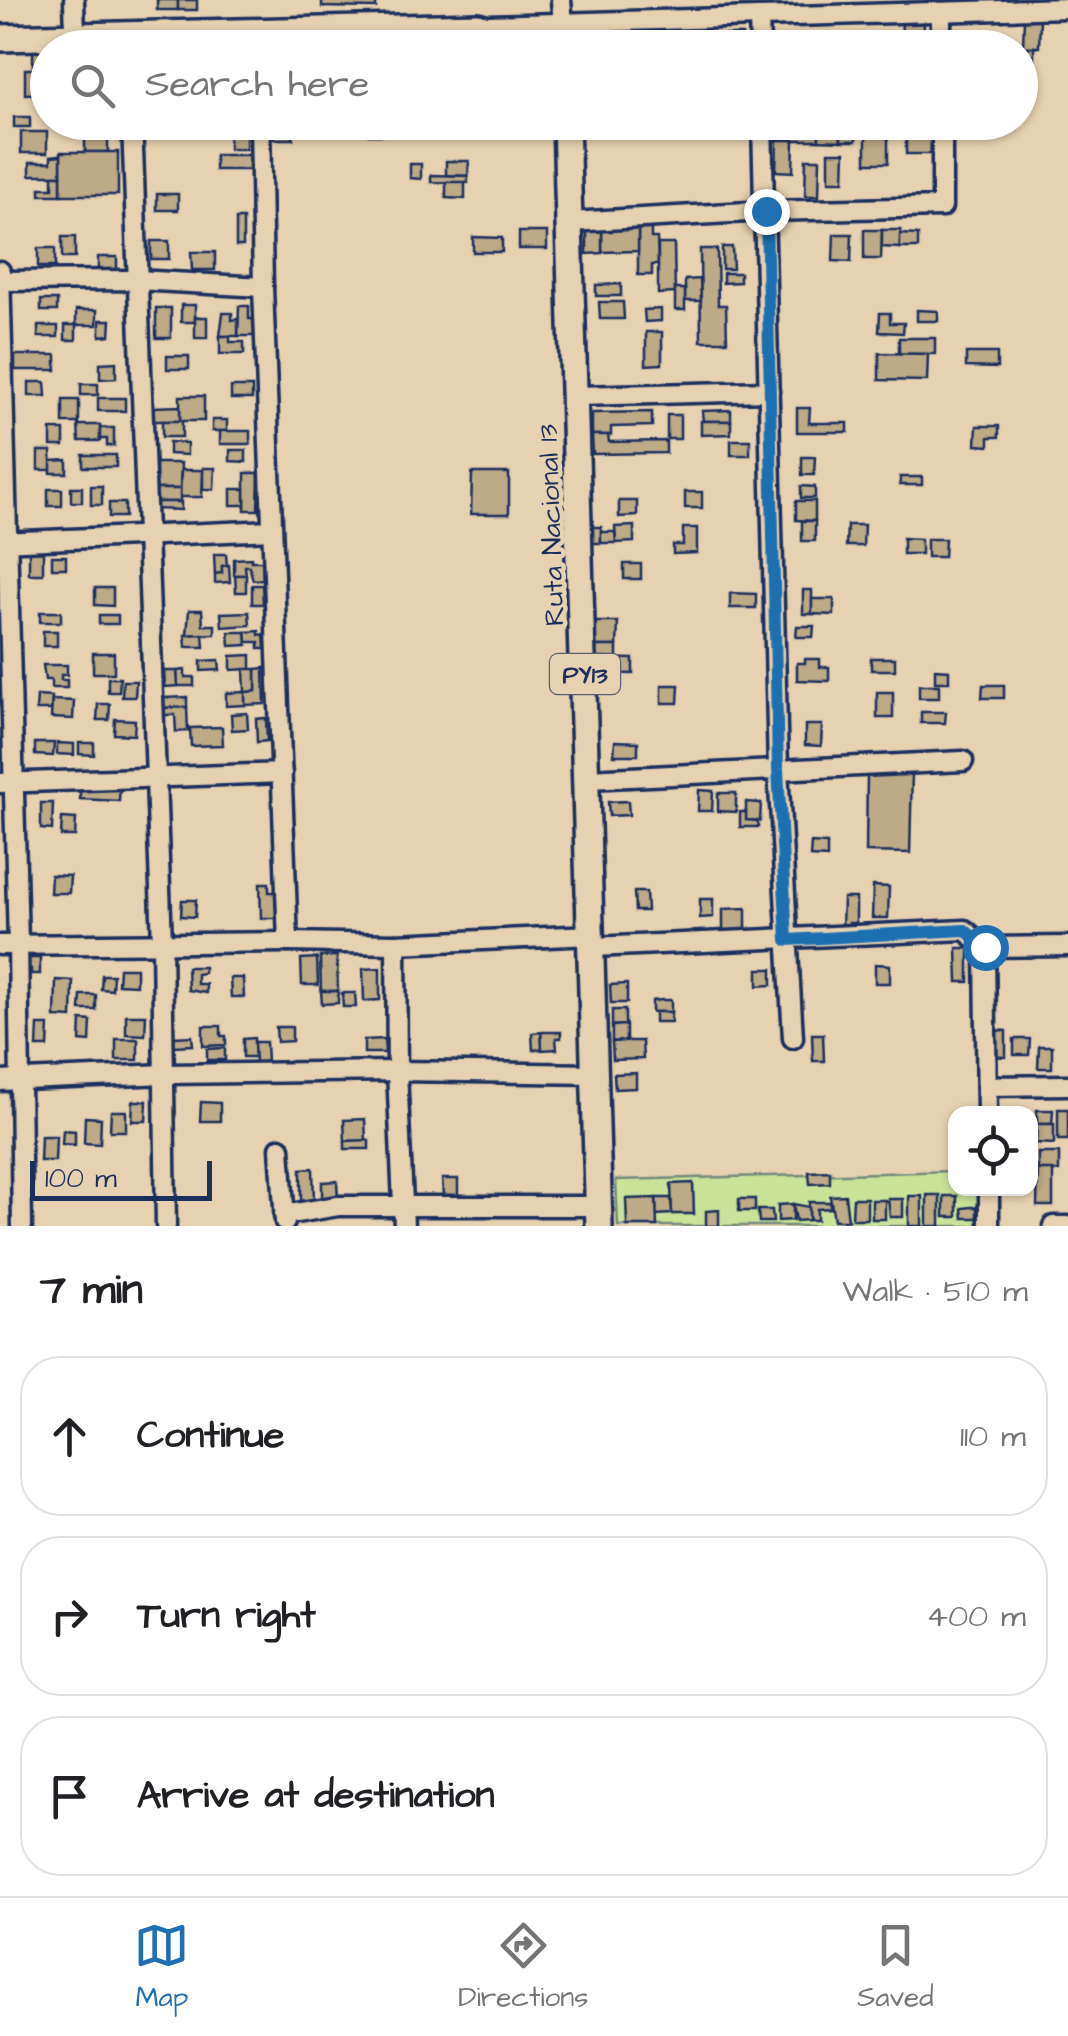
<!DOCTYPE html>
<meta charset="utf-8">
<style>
:root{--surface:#fff;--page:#f2f2f2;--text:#202124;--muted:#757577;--line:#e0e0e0;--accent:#1f6fb2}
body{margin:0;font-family:"Architects Daughter",sans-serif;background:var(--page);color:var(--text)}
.controls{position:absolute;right:30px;bottom:30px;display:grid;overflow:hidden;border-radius:20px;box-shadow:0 2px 8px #0004}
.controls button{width:90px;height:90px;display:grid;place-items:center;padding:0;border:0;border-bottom:2px solid var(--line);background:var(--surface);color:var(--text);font:50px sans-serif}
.scale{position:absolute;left:30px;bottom:25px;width:182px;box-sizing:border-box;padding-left:10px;border:5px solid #1b2f5e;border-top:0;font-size:28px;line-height:35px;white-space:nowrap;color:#1b2f5e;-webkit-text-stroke:8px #e6d2b0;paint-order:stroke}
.stop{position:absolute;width:30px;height:30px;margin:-22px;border:8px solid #1f6fb2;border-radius:50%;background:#fff}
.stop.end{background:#1f6fb2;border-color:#fff;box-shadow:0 2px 10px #0008}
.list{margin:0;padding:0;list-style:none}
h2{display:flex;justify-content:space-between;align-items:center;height:130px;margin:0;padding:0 40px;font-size:42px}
h2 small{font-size:32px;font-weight:400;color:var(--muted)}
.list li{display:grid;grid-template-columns:65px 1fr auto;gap:30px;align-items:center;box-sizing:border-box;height:160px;margin:0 20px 20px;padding:0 20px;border:2px solid var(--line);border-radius:40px}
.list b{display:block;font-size:38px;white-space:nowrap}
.list em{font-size:32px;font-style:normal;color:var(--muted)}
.icon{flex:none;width:55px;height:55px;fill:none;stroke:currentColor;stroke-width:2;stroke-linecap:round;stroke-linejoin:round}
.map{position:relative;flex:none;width:1068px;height:1226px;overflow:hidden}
.search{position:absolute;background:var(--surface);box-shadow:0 2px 8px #0004;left:30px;right:30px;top:30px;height:110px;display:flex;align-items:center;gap:25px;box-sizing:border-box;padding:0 35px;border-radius:55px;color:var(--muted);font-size:38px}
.sheet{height:670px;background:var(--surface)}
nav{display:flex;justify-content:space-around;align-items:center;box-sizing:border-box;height:140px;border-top:2px solid var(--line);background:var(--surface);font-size:28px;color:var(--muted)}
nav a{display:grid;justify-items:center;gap:5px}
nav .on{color:var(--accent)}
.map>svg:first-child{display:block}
.green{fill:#cbe399;stroke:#73897c;stroke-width:2.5}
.building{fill:#bdaa86;stroke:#1b2f5e;stroke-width:2.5}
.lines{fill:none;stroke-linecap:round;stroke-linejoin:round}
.minor-casing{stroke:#1b2f5e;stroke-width:25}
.highway-casing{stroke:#1b2f5e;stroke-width:32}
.minor{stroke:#e6d2b0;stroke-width:18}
.highway{stroke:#e6d2b0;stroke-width:25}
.route{stroke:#1f6fb2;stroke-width:12}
.labels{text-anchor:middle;stroke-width:9;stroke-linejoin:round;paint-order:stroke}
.shield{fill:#e6d2b0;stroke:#586077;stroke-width:2.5}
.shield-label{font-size:25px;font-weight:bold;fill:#1b2f5e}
.street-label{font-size:28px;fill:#1b2f5e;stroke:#e6d2b0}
</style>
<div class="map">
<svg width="1068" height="1226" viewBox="0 0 1068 1226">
<rect width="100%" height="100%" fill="#e6d2b0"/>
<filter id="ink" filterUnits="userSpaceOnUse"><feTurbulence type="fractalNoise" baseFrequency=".01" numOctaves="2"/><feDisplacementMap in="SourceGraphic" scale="20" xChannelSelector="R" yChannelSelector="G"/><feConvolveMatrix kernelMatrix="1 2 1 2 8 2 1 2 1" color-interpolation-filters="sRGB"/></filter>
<g filter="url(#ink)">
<path class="green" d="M955,1171L956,1188L984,1189L985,1226H618L616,1180Z"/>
<g class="building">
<rect x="157" y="0" width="21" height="10"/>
<rect x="178" y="0" width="19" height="10"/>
<path d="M322,0H376V8L322,7Z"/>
<path d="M1024,18L1040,19L1039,47H1023Z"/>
<path d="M902,21H924L923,48H901Z"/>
<path d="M719,35H742L741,48H718Z"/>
<rect x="980" y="38" width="18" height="10"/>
<rect x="1023" y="47" width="11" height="15"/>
<path d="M33,50H48V69L33,70Z"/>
<path d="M25,69H48V93L25,94Z"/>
<rect x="14" y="117" width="16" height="10"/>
<rect x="274" y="122" width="19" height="17"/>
<path d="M370,122H389V135H369Z"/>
<path d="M612,122H654V128L612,127Z"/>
<rect x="777" y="122" width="42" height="18"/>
<path d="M819,122H841V141L819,140Z"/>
<rect x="841" y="122" width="15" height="19"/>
<rect x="21" y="132" width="26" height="21"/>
<rect x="229" y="132" width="17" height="17"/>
<rect x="85" y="133" width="23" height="19"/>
<rect x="866" y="137" width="22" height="26"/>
<rect x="906" y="138" width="25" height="16"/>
<path d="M777,140H794L793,172L776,171Z"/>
<rect x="61" y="152" width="57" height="43"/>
<path d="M829,152H845L844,181H829Z"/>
<path d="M61,155V175H30V162H51V156Z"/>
<rect x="215" y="155" width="34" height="15"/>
<path d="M806,159H820L819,196H805Z"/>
<path d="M446,161H469L468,176L446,175Z"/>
<path d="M410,164H421V179L410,178Z"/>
<path d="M53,175H61V195H40V188H53Z"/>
<path d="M431,175L468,176V183L431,182Z"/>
<path d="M446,182H465V199L446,198Z"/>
<rect x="157" y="194" width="21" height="16"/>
<rect x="236" y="219" width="7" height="27"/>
<path d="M638,229H651V238H657L658,265H652V275H638Z"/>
<path d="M638,229V251L602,252V230Z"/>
<path d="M587,230H602V253L587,254Z"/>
<path d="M864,230H882L881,259H864Z"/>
<path d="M882,230H901L900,248L882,247Z"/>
<rect x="519" y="232" width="28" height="17"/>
<path d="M834,234H852L851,262L833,261Z"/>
<path d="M900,234L918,235V248H900Z"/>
<rect x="62" y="237" width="13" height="21"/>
<path d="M473,237L502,238V252H473Z"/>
<rect x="151" y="241" width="18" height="18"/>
<path d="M658,244H674L675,293L658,294Z"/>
<path d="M722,247H732L733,269H722Z"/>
<rect x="38" y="248" width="17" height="19"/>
<path d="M700,249H717L718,305H726L727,341H701Z"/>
<path d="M191,252H215V270H192Z"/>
<path d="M98,257H117V274L98,273Z"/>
<path d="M723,273H740V282L723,283Z"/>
<path d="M700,279L701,301H685V280Z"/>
<path d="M621,284V296H596V285Z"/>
<rect x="675" y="289" width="10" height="21"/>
<rect x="41" y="300" width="16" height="11"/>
<path d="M599,302H623L624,319H600Z"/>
<rect x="181" y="305" width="14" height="17"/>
<path d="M239,306H249V319H258V336H238Z"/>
<rect x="156" y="308" width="15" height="30"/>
<path d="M661,309V321L645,322L644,310Z"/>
<rect x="76" y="310" width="21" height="15"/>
<path d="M917,310L938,311V321H917Z"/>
<path d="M223,313H232V320L238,319V336H220Z"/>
<path d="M880,313H890V323H904L903,333L879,332Z"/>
<rect x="195" y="317" width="12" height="21"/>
<path d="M100,320H111L110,335L100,336Z"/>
<rect x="65" y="325" width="11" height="15"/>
<rect x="38" y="326" width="20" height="11"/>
<path d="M646,332H662V364L646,365Z"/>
<path d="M220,336H230V342H244V354H220Z"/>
<rect x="899" y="338" width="36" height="16"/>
<path d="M879,353L928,354L927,381L879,380Z"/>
<path d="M966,353H997V368L966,367Z"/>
<rect x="15" y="355" width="41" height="15"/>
<rect x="167" y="356" width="22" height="13"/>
<path d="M116,362V378L100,379V363Z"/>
<path d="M29,382H45L46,396H29Z"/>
<rect x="81" y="384" width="17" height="11"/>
<rect x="231" y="387" width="21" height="12"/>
<rect x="180" y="396" width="24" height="25"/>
<rect x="98" y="398" width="27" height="13"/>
<rect x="63" y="400" width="16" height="23"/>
<path d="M180,406V421H153V407Z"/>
<path d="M797,408H810L809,423H848V432H797Z"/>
<path d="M731,410V421H703L702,411Z"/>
<path d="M652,412V426L611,427V435H592V413Z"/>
<rect x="667" y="415" width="13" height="24"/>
<rect x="212" y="420" width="15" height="11"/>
<rect x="162" y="421" width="20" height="16"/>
<path d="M701,421H731V434L701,435Z"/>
<path d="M78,425H100V441H79Z"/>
<path d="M977,426H999V437H989V446L976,445Z"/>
<path d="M100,428H114V446H107V439H100Z"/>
<rect x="51" y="430" width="13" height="16"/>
<rect x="220" y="431" width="30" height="13"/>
<path d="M592,435H608L609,442L666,441V453L593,454Z"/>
<rect x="731" y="440" width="19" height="15"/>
<path d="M169,442L187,443V455L169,454Z"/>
<path d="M230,450H246V462L230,461Z"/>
<path d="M38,451H51L52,470H38Z"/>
<rect x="83" y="455" width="33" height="12"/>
<path d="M802,457H815L814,475H802Z"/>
<path d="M67,460V473H51V461Z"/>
<path d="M156,463H181L180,489H156Z"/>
<path d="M203,468H215L214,489H203Z"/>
<path d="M181,470H203L202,497H180Z"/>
<path d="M245,473H259L258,510H245Z"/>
<path d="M472,473H509V514H471Z"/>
<rect x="900" y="477" width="22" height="8"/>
<rect x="91" y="486" width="11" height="19"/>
<path d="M801,486L815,487V498H801Z"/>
<rect x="71" y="487" width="11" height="15"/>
<rect x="48" y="489" width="14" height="17"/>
<rect x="154" y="489" width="26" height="13"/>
<rect x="231" y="489" width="14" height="16"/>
<rect x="685" y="492" width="17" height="16"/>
<path d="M619,501H637V516L619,517Z"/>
<path d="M796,501H815V521L796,520Z"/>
<path d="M154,502H181V510L154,509Z"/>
<rect x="109" y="503" width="16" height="14"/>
<rect x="802" y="521" width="13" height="20"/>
<path d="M847,525H864L863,546H846Z"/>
<path d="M634,526V542L616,543L615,527Z"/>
<rect x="590" y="527" width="11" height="16"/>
<path d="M683,528H697V553L673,554V545H683Z"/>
<path d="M601,532H615L616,543H601Z"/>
<path d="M903,538L921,539V554H903Z"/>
<path d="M927,539H945L944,557H927Z"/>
<rect x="29" y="551" width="14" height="23"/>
<path d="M214,554H226L227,566H222V573L215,574Z"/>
<rect x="52" y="556" width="14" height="12"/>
<path d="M251,558V561H262L263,579L253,580L249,566H245L246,575H234V559Z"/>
<rect x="624" y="564" width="17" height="15"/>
<path d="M229,565L230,582L215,583V574L222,573V566Z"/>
<path d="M235,575H246V592H236Z"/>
<path d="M252,585H262L263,604H252Z"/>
<path d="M95,588H113V606L95,605Z"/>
<rect x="803" y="590" width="9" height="24"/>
<path d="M730,593L756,594V608H730Z"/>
<path d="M812,599H834V615L812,614Z"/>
<path d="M189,610H202L203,625H215V634L187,635Z"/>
<rect x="40" y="612" width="21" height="10"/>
<path d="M249,612L250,625L222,627L221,613Z"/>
<rect x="99" y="615" width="19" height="9"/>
<path d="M594,622H618L617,646H594Z"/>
<path d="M797,626H814L813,637H796Z"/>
<rect x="43" y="631" width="14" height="15"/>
<path d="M259,631V635L264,634L265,649H259V642H247L246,632Z"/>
<path d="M229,632H246L247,645L230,646Z"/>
<path d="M203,634L204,647H186L185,635Z"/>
<path d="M593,646H617V659L593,658Z"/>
<rect x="93" y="653" width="21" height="20"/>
<path d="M251,655V669L231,670V656Z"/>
<path d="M593,658L633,659V674L592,673Z"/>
<rect x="871" y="658" width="24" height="12"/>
<path d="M805,659H820V667H829V681L797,680V663H805Z"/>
<path d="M219,660L220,670L201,671V661Z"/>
<path d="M43,665H67V675H61V680H67V688H51V680H45Z"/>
<path d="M264,668L265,704L245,705V692L256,691V669Z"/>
<path d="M244,669H256V691L245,692Z"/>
<path d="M935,669L949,670V682H935Z"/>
<path d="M185,670V677H194V686H178L177,671Z"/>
<path d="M164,671H177L178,686L165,687Z"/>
<path d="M108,678H120L119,692H108Z"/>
<path d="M123,681H136L135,697H122Z"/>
<path d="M662,685H679L678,703H662Z"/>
<rect x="919" y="685" width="20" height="13"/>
<path d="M983,685H1004V698H982Z"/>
<path d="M245,692V705L226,706V693Z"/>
<rect x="877" y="692" width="16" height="26"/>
<path d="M37,696L52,697L51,710H36Z"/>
<path d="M187,697V707L164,708V698Z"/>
<path d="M52,700L74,701L73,719L51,718Z"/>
<path d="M98,704H110L109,720H97Z"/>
<path d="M187,707L188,731L176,732L175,715H165L164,708Z"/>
<path d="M921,712H946L945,723H921Z"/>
<path d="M247,713L248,729L232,730L231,714Z"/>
<path d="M266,718L267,741L257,742L256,719Z"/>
<path d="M115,719L135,720L134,735L114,734Z"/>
<path d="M805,725H822L821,746L805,745Z"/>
<path d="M222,727L223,745L191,746L190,728Z"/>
<path d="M615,741L638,742V755H614Z"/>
<path d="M35,743H54L53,756L35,755Z"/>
<path d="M57,743L74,744V755L57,754Z"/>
<path d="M79,743H94V755L79,754Z"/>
<path d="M867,772H912L910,853L866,852Z"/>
<path d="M80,783L120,784L119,801L80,799Z"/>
<path d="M699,790L713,791L712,811H698Z"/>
<path d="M718,793H736V812L718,811Z"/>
<path d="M628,801L629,815L609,816L608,802Z"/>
<path d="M746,802L761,803L760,821L746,820Z"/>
<path d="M41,803H53L52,830L41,829Z"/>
<path d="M740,812H746V820L758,821V827H740Z"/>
<path d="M62,818L76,819L75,836H61Z"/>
<path d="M811,843L827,844V858L810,857Z"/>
<path d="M51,875L70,876L69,893H50Z"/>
<path d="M260,883H269V892H280L281,918H261Z"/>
<path d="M873,886L889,887L888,918H872Z"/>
<path d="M634,892H646L647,911H635Z"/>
<path d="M843,898H856V923H849V930L842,929Z"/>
<path d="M700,899H713V917L700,918Z"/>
<path d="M182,900H196L195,917L181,916Z"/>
<path d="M746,908V933L723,934V909Z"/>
<path d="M957,948H969V982H958Z"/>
<path d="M337,956L338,991H321L320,957Z"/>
<path d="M26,958H40V974H31V969H26Z"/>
<path d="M317,958L318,985H302L301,959Z"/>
<path d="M875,964L890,965V983H875Z"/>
<path d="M187,967H204V973L197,974V984H206V993L188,990Z"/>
<path d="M119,968H136V985L118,984Z"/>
<path d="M380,968V1000L364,1001L363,969Z"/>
<path d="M758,969H772V985L758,986Z"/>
<path d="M102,975H113L112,990L101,989Z"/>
<path d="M230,978H243L244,997H231Z"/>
<path d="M56,980L73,981L72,1018L55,1017Z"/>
<path d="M627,984V1003H611L610,985Z"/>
<path d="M321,991H338V1003L322,1004Z"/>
<path d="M342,993H355L356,1007H343Z"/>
<path d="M81,995H96V1010H80Z"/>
<path d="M662,1000H671V1012H652V1001Z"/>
<path d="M612,1010H625V1025L612,1026Z"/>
<rect x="655" y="1012" width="16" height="10"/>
<path d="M126,1015H146L145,1035L126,1034Z"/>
<path d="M81,1020L91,1021L90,1042L80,1041Z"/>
<path d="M38,1025H49L48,1047H37Z"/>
<path d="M626,1025V1041L612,1042V1026Z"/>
<path d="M203,1026H221V1036H226V1045L203,1046Z"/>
<path d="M276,1027H292V1041L277,1042Z"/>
<path d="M992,1030L1006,1031V1057L992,1056Z"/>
<path d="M541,1032H561V1038H556L557,1049L542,1050Z"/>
<path d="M541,1032L542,1049L533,1050L532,1033Z"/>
<path d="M812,1034H823L824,1061H813Z"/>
<path d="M192,1036L193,1045L174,1046V1037Z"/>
<path d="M254,1038L255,1057H243V1039Z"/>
<rect x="116" y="1039" width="22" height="21"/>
<path d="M384,1039L385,1053H364V1040Z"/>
<path d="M1014,1039H1030L1029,1055H1014Z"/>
<path d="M626,1041H642L643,1059L613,1060L612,1042Z"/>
<path d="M254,1042H266L267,1062L255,1063Z"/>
<path d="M1039,1046H1052V1068H1038Z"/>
<path d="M225,1048V1060H207V1049Z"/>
<path d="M636,1073V1088L615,1089L614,1074Z"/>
<path d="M133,1101H147L146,1121H132Z"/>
<path d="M201,1102L220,1103V1121H200Z"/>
<rect x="1058" y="1109" width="10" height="31"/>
<path d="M1037,1110H1053L1052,1124H1037Z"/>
<path d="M111,1111H126V1131H110Z"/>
<path d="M85,1117L101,1118L100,1144L84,1143Z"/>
<path d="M365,1119L366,1141H345L344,1120Z"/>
<path d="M1037,1124H1054V1144L1036,1143Z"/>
<path d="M63,1130L75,1131V1145L62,1144Z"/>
<path d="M41,1136H56L55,1161H40Z"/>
<path d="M369,1140V1149H345V1141Z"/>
<rect x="1038" y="1153" width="21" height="18"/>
<path d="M313,1168L314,1202H301V1169Z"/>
<path d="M1053,1170V1206H1037L1038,1170Z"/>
<path d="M830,1171V1183L810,1184L809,1172Z"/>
<path d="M442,1179H458V1195L443,1196Z"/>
<path d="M337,1181L338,1201L322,1202V1182Z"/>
<path d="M693,1183L694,1214H672L671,1184Z"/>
<path d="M845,1195L848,1220H834L830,1196Z"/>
<rect x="927" y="1195" width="13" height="31"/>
<rect x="909" y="1196" width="13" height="30"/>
<rect x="944" y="1196" width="13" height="21"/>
<path d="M656,1198H671L672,1214L656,1215Z"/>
<path d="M656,1198L657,1226H627L626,1199Z"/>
<path d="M853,1198H867V1219H852Z"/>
<rect x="739" y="1199" width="16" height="12"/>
<path d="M888,1199H903V1217H890Z"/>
<rect x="872" y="1200" width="13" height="19"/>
<path d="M809,1202H830V1208L817,1209V1220H809Z"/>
<path d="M793,1204L809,1207V1220L796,1221Z"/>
<path d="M793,1204V1220L778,1221V1205Z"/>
<path d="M971,1207H977V1218H963L962,1208Z"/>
<path d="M719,1210V1226H706V1211Z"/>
<path d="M758,1210H772L773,1222H759Z"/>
</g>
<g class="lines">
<g class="minor-casing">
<g id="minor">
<path d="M74,0L75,36"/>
<path d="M561,0L565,48"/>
<path d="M941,12V48"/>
<path d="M759,18L760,48"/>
<path d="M489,25L1068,8"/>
<path d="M132,122L162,943L166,1226"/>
<path d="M260,122L263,287L288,942L396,944L592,935"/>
<path d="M762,122L778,769L793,1038"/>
<path d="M570,222L766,211L942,207V122"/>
<path d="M0,271L18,943L22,1226"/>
<path d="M0,281L136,280L263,287"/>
<path d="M577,396L769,391"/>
<path d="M0,542L272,530"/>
<path d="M588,779L963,761"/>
<path d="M0,783L282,773"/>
<path d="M396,944L397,1071L404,1226"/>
<path d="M0,945L288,942"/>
<path d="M593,947L965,930L985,947L987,1114"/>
<path d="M985,947L1068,946"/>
<path d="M0,1081L166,1074L397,1071L596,1074"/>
<path d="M987,1086L1068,1085"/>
<path d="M280,1148L285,1222"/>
<path d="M989,1188V1226"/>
<path d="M284,1215L338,1206H599"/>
<path d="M1053,1226H1068"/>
</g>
</g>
<g class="highway-casing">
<g id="highway">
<path d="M0,38L478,26L505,35L522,48"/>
<path d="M566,122L599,1226"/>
</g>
</g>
<use href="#minor" class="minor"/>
<use href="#highway" class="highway"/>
</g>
</g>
<g class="lines" filter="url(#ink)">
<path class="route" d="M766,211L778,769L787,940L965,930L985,947"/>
</g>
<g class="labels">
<rect class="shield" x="550" y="654" width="70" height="40" rx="8"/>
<g class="shield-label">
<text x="585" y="683">PY13</text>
</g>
<g class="street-label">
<text transform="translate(550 525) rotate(-92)" y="10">Ruta Nacional 13</text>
</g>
</g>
</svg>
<div class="controls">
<button><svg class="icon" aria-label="locate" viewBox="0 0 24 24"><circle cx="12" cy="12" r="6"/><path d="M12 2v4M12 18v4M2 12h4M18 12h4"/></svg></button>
</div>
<div class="scale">100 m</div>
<div class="stop" style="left:985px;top:947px"></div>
<div class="stop end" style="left:766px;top:211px"></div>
<div class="search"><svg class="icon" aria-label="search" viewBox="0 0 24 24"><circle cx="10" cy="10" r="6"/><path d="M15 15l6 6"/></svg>Search here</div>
</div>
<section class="sheet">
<h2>7 min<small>Walk · 510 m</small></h2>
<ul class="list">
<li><svg class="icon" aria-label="ahead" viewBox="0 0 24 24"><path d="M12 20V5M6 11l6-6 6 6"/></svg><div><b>Continue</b></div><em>110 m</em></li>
<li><svg class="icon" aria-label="right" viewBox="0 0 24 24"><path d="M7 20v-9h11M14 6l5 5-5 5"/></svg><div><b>Turn right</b></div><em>400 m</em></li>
<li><svg class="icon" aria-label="arrive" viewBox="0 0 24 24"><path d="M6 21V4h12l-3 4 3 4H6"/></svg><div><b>Arrive at destination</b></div></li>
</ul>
</section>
<nav>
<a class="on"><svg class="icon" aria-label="map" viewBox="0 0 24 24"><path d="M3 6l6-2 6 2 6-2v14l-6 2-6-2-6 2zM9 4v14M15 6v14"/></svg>Map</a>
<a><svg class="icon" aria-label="directions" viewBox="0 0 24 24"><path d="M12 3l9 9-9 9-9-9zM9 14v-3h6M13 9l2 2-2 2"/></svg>Directions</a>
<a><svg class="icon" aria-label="saved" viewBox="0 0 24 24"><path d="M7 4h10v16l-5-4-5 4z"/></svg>Saved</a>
</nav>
